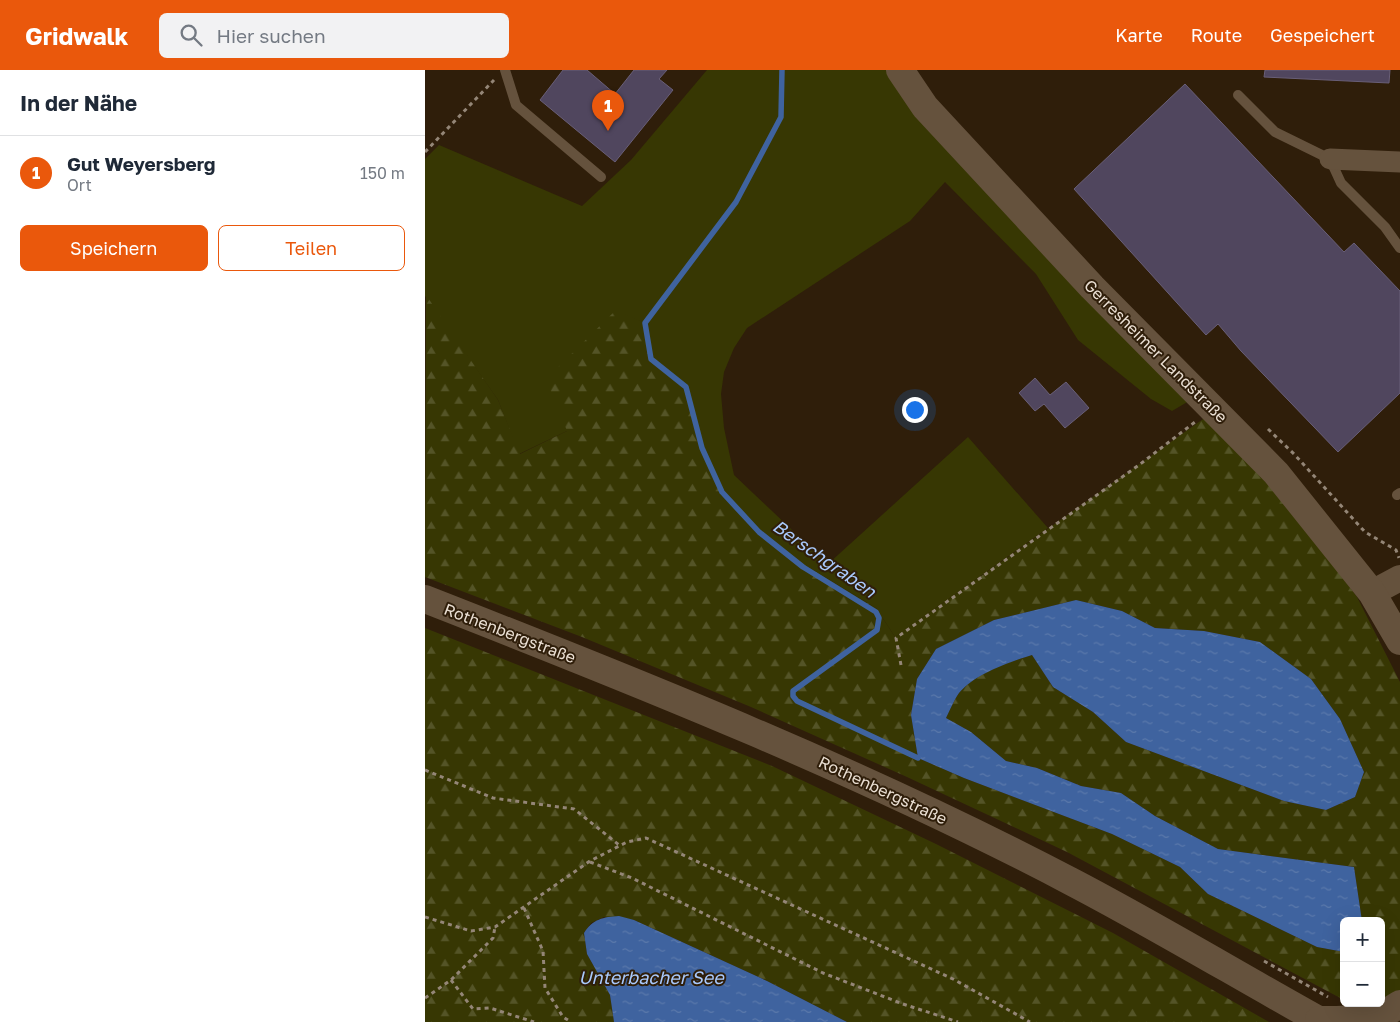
<!DOCTYPE html>
<html lang="de">
<meta charset="utf-8">
<style>
:root{--surface:#fff;--page:#f2f2f3;--text:#1f2937;--muted:#747a83;--line:#e0e1e3;--accent:#ea580c}
body{margin:0;font-family:"Golos Text",sans-serif;background:var(--page);color:var(--text)}
.controls{position:absolute;right:15px;bottom:15px;display:grid;overflow:hidden;border-radius:8px;box-shadow:0 5px 20px #0002}
.controls button{width:45px;height:45px;display:grid;place-items:center;padding:0;border:0;border-bottom:1px solid var(--line);background:var(--surface);color:var(--text);font:25px sans-serif}
.you{position:absolute;left:489px;top:339px;width:18px;height:18px;margin:-12px;border:4px solid #fff;border-radius:50%;background:#1a73e8;box-shadow:0 0 0 8px #1a73e833}
.badge{display:grid;place-items:center;width:32px;height:32px;border-radius:50%;background:var(--accent);color:#fff;font-size:16px;font-weight:700}
.pin{position:absolute;translate:-50% -41px;filter:drop-shadow(0 1px 2px #0008)}
.pin::after{content:'';position:absolute;top:26px;width:18px;height:15px;background:inherit;clip-path:polygon(0 0,100% 0,50% 100%)}
.list{margin:0;padding:0;list-style:none}
h2{display:flex;justify-content:space-between;align-items:center;height:65px;margin:0;padding:0 20px;font-size:21px}
h2 small{font-size:16px;font-weight:400;color:var(--muted)}
.list li{display:grid;grid-template-columns:32px 1fr auto;gap:15px;align-items:center;box-sizing:border-box;height:75px;padding:0 20px;border-top:1px solid var(--line)}
.list b{display:block;font-size:19px;white-space:nowrap}
.list p{margin:0;font-size:16px;white-space:nowrap;color:var(--muted)}
.list em{font-size:16px;font-style:normal;color:var(--muted)}
.actions{display:flex;gap:10px;padding:15px 20px}
.actions a{flex:1;padding:11px 0;border:1px solid var(--accent);border-radius:8px;text-align:center;font-size:18px;color:var(--accent)}
.actions .main{background:var(--accent);color:#fff}
.icon{flex:none;width:28px;height:28px;fill:none;stroke:currentColor;stroke-width:2;stroke-linecap:round;stroke-linejoin:round}
.map{position:relative;flex:none;width:975px;height:952px;overflow:hidden}
header{display:flex;align-items:center;gap:30px;box-sizing:border-box;height:70px;padding:0 25px;background:var(--accent);color:#fff}
header strong{font-size:24px}
nav{display:flex;gap:28px;margin-inline-start:auto;font-size:18px}
.search{width:350px;height:45px;background:var(--page);display:flex;align-items:center;gap:12px;box-sizing:border-box;padding:0 18px;border-radius:8px;color:var(--muted);font-size:19px}
main{display:flex}
aside{flex:1;background:var(--surface)}
.map>svg:first-child{display:block}
.green{fill:#373703}
.forest{fill:url(#forest-firs)}
.water{fill:url(#water-ripples)}
.lines{fill:none;stroke-linecap:round;stroke-linejoin:round}
.stream{stroke:#3f639f;stroke-width:5.5}
.building{fill:#50465e;stroke:#695f78}
.path{stroke:#948677;stroke-width:3;stroke-dasharray:4 4;stroke-linecap:butt}
.service{stroke:#65523d;stroke-width:10}
.minor{stroke:#65523d;stroke-width:21}
.tertiary{stroke:#65523d;stroke-width:26}
.secondary{stroke:#65523d;stroke-width:28}
.labels{text-anchor:middle;stroke-width:4;stroke-linejoin:round;paint-order:stroke}
.street-label{font-size:16px;fill:#eadfd3;stroke:#2f1e0a}
.water-label{font-size:18px;font-style:italic;fill:#a9c9fc;stroke:#2f1e0a}
</style>
<header>
<strong>Gridwalk</strong>
<div class="search"><svg class="icon" aria-label="search" viewBox="0 0 24 24"><circle cx="10" cy="10" r="6"/><path d="M15 15l6 6"/></svg>Hier suchen</div>
<nav><a>Karte</a><a>Route</a><a>Gespeichert</a></nav>
</header>
<main>
<aside>
<h2>In der Nähe<small></small></h2>
<ul class="list">
<li><span class="badge">1</span><div><b>Gut Weyersberg</b><p>Ort</p></div><em>150 m</em></li>
</ul>
<div class="actions"><a class="main">Speichern</a><a>Teilen</a></div>
</aside>
<div class="map">
<svg width="975" height="952" viewBox="0 0 975 952">
<defs>
<pattern id="forest-firs" width="22" height="20" patternUnits="userSpaceOnUse" patternTransform="scale(1.25)"><rect width="22" height="20" fill="#373703"/><path d="M5 1l3.5 6h-7zM16 11l3.5 6h-7z" fill="#545427"/></pattern>
<pattern id="water-ripples" width="26" height="14" patternUnits="userSpaceOnUse" patternTransform="scale(1.25)"><rect width="26" height="14" fill="#3f639f"/><path d="M2 4q2-2 4 0t4 0M15 11q2-2 4 0t4 0" fill="none" stroke="#5b79ab"/></pattern>
</defs>
<rect width="100%" height="100%" fill="#2f1e0a"/>
<g class="green">
<path d="M282,0H356L355,47L308,132L219,253L191,241L142,361L94,384L73,330L0,226V89L14,75L157,136L206,90Z"/>
<path d="M358,0H466L764,331L747,341L726,329L653,270L611,204L520,112L485,151L322,258L309,278L299,302L296,324L299,358L309,405L403,494L543,367L623,458L470,567L451,538L378,494L335,460L298,421L279,377L262,315L227,290L220,253L313,132L358,47Z"/>
</g>
<g class="forest">
<path d="M1,225L73,330L95,384L142,361L121,309L191,240L220,253L227,290L262,315L279,377L298,421L335,460L378,494L451,538L470,567L781,347L817,383L896,478L932,527L975,612V924C956,935 951,938 929,933H956V851H937L929,797L793,779L730,746L696,723L656,716L612,698L581,691L546,662L521,648C525,640 529,630 534,623C550,603 584,592 607,585L628,617L668,642L701,672L859,731L901,740L930,727L939,702L915,649L886,609L835,572L779,561L730,558L697,541L651,530L569,550L511,579L492,609L486,645L493,688L539,708L687,764L755,797L783,824L892,877L919,882V930L642,782L482,707L326,637L157,567L0,507Z"/>
<path d="M0,558L347,696L511,774L688,863L844,952H422L342,911L209,850L179,847L166,853L159,863L162,884L185,925L189,952H0Z"/>
</g>
<g class="water">
<path d="M651,530L697,541L730,558L779,561L835,572L886,609L915,649L939,702L930,727L901,740L859,731L701,672L668,642L628,617L607,585C584,592 550,604 534,623C529,630 525,640 521,648L546,662L581,691L612,698L656,716L696,723L730,746L793,779L929,797L937,851H919V882L892,877L783,824L755,797L687,764L539,708L493,688L486,645L492,609L511,579L569,550Z"/>
<path d="M194,846L209,850L342,911L422,952H189L185,925L162,884L159,863C168,849 178,847 194,846Z"/>
</g>
<g class="lines">
<path class="stream" d="M357,0L356,47L311,132L220,253L226,289L261,317L277,378L297,422L334,462L378,497L451,542L454,548L452,560L368,621V626L372,631L493,688"/>
</g>
<g class="building">
<path d="M138,0H162L190,24L209,0H242L234,9L248,20L190,92L115,30Z"/>
<path d="M840,0H965L964,13L839,7Z"/>
<path d="M760,14L919,182L929,173L975,221V323L913,382L816,281L793,254L781,265L649,119Z"/>
<path d="M610,308L625,325L641,312L664,338L640,358L619,334L610,341L594,323Z"/>
</g>
<g class="lines">
<g class="path">
<path d="M0,82L69,10"/>
<path d="M843,359L869,384L940,462L971,480L974,488"/>
<path d="M476,595L471,568L714,395L770,352"/>
<path d="M0,700L68,728L149,739L194,775"/>
<path d="M165,792L207,808L398,903L478,934L533,952"/>
<path d="M99,838L118,881L120,918L138,947L146,952"/>
<path d="M0,847L46,861L70,857L165,791L202,772L221,768L528,909L605,952"/>
<path d="M839,891L903,927"/>
<path d="M26,910L48,939L65,938L109,952"/>
<path d="M0,928L26,910L68,868L70,857"/>
</g>
<g class="service">
<path d="M80,0L91,35L176,107"/>
<path d="M813,25L850,62L905,89L916,113L960,157L975,178"/>
<path d="M972,425L975,423"/>
</g>
<path class="minor" d="M905,89L975,92"/>
<path class="tertiary" d="M947,523L975,508"/>
<g class="secondary">
<path d="M475,0L500,37L667,217L851,403L947,523L975,571"/>
<path d="M0,529C220,615 440,703 649,813C733,857 814,906 897,952"/>
<path d="M894,950C921,950 952,951 975,934"/>
</g>
</g>
<g class="labels">
<g class="street-label">
<text transform="translate(731 281) rotate(45)" y="6">Gerresheimer Landstraße</text>
<text transform="translate(85 563) rotate(21)" y="6">Rothenbergstraße</text>
<text transform="translate(458 720) rotate(25)" y="6">Rothenbergstraße</text>
</g>
<g class="water-label">
<text transform="translate(399 489) rotate(35)" y="6">Berschgraben</text>
<text x="226" y="914">Unterbacher See</text>
</g>
</g>
</svg>
<div class="controls">
<button>+</button>
<button>−</button>
</div>
<div class="you"></div>
<div class="pin badge" style="left:183px;top:61px">1</div>
</div>
</main>
